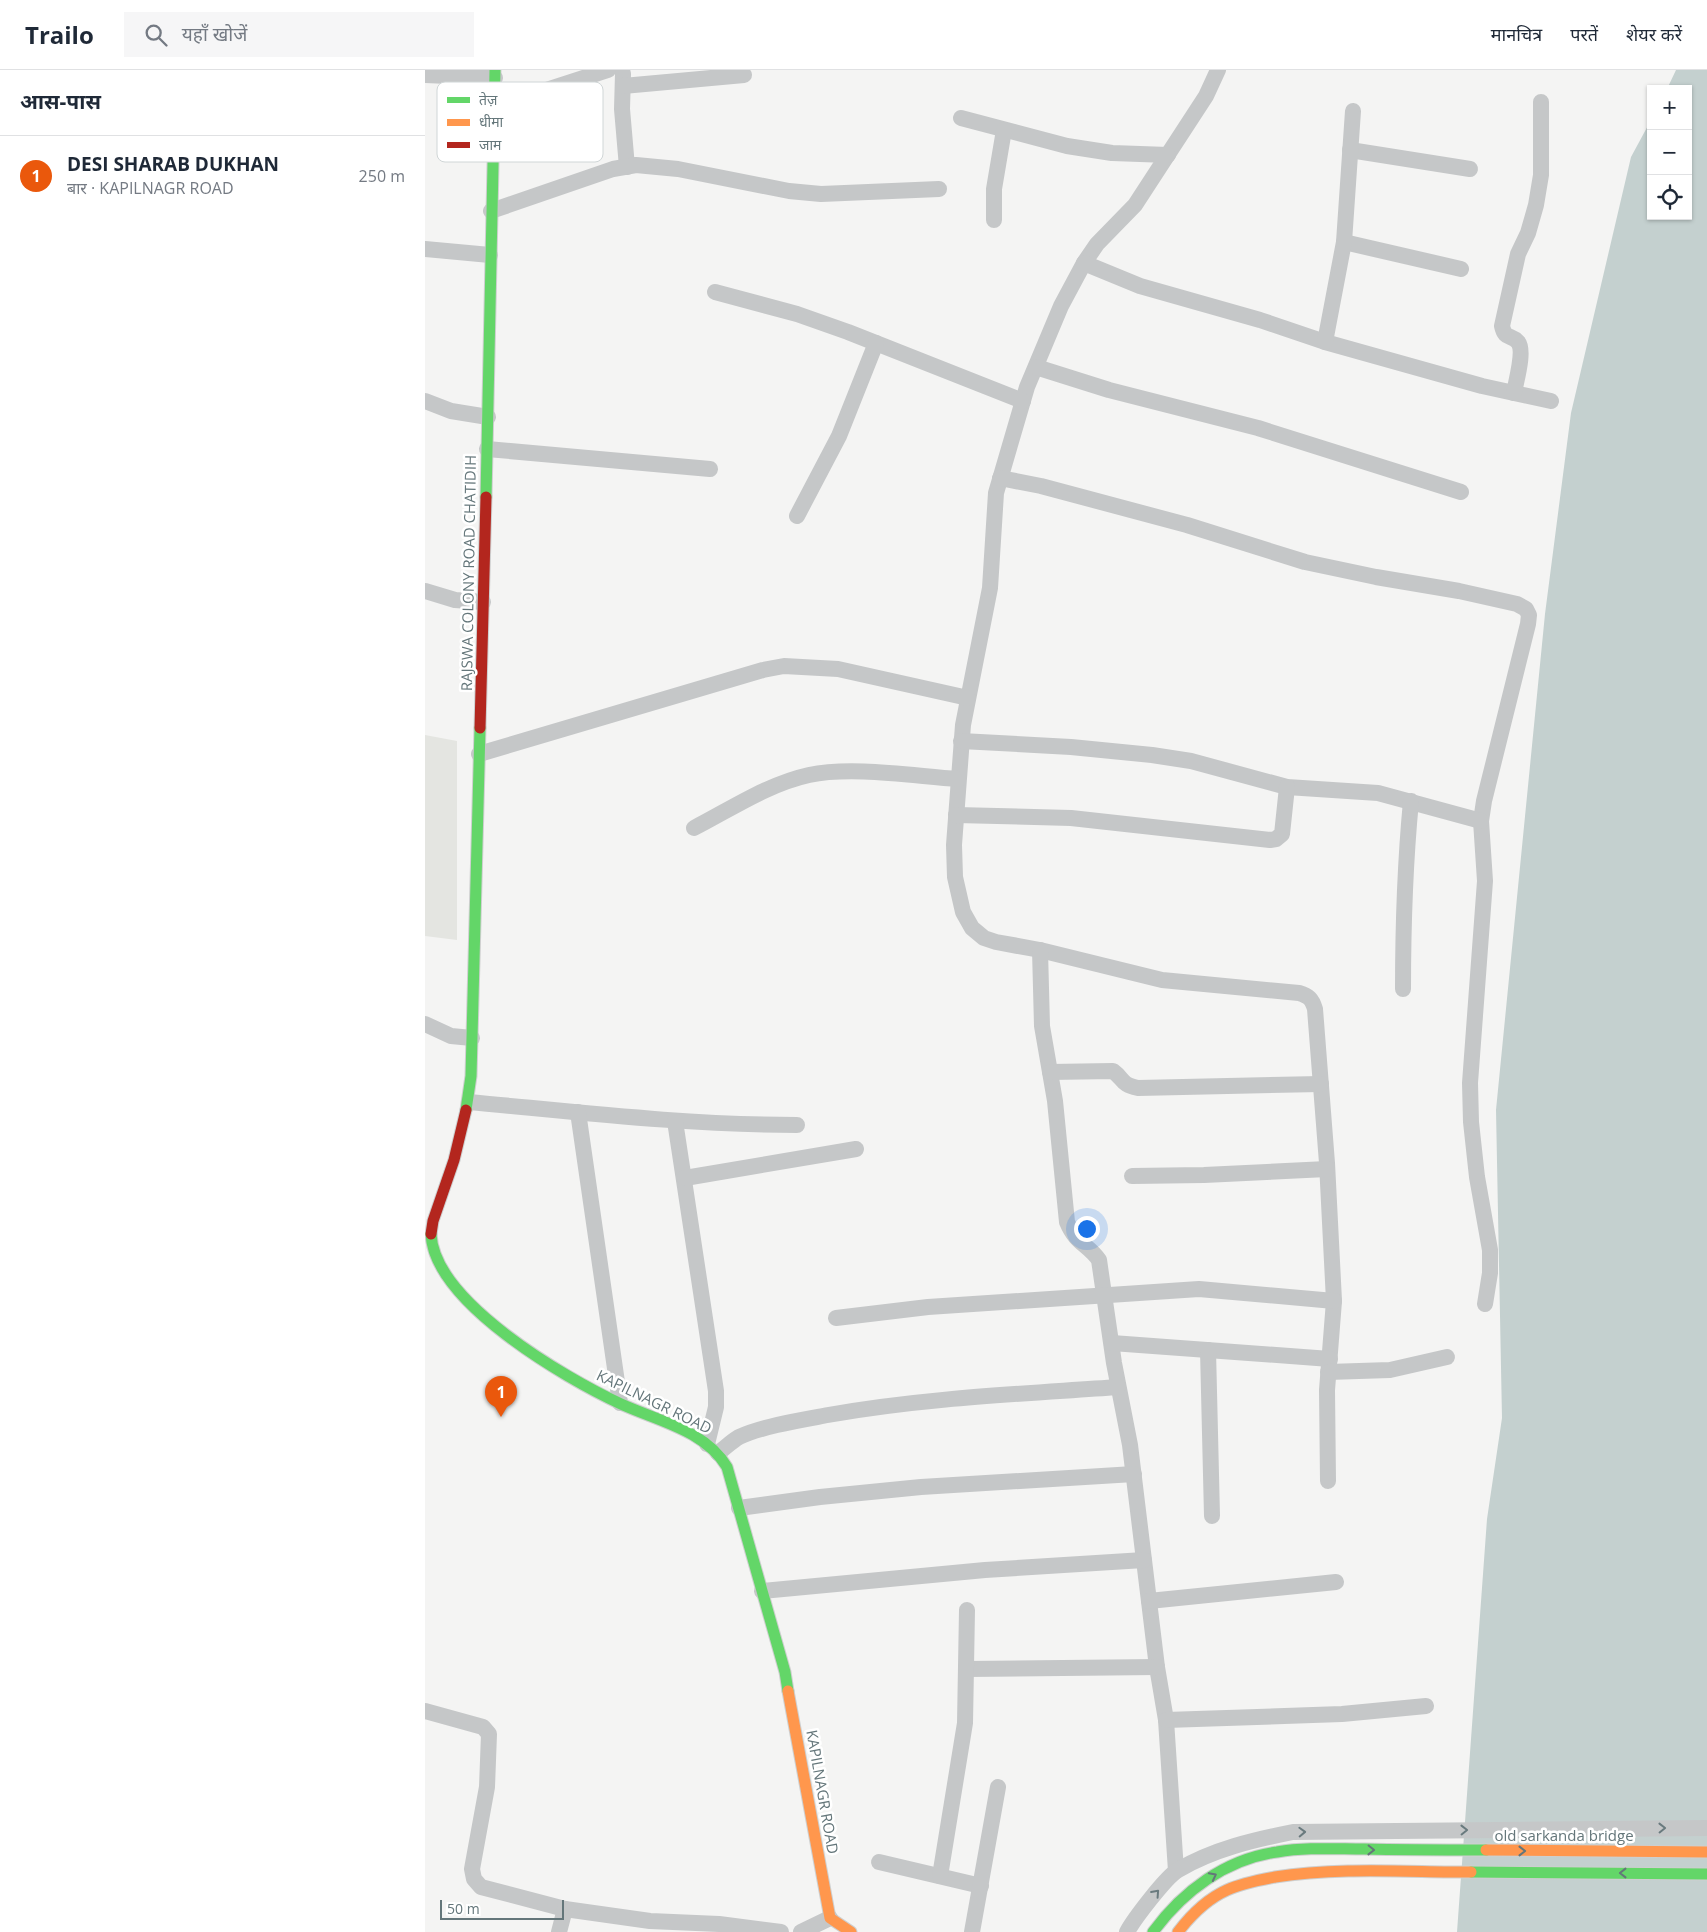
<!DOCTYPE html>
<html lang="hi">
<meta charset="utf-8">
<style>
:root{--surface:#fff;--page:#f6f6f7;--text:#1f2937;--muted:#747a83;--line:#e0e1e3;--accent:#ea580c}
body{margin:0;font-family:"Open Sans","Noto Sans Devanagari",sans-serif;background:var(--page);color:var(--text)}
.controls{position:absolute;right:15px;top:15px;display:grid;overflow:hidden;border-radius:0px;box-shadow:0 1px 4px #0004}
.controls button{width:45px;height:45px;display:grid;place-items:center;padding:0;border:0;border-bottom:1px solid var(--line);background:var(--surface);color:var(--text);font:25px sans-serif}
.scale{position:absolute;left:15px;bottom:12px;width:124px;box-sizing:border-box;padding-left:5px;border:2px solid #64767a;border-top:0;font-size:14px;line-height:18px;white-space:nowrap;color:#64767a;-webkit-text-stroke:4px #fff;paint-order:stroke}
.you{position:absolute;left:661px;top:1158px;width:18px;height:18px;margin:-12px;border:4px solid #fff;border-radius:50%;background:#1a73e8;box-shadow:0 0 0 8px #1a73e833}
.badge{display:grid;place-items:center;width:32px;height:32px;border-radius:50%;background:var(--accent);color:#fff;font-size:16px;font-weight:700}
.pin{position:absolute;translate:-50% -41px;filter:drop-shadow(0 1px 2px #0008)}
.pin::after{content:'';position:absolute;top:26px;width:18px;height:15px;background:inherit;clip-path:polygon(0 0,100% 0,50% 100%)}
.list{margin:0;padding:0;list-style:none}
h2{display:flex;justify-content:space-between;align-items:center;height:65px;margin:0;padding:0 20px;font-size:21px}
h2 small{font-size:16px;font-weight:400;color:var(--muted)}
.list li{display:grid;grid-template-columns:32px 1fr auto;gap:15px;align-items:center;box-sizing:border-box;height:80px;padding:0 20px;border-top:1px solid var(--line)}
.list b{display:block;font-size:19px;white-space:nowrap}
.list p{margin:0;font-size:16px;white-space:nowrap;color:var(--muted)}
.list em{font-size:16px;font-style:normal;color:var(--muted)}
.icon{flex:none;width:28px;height:28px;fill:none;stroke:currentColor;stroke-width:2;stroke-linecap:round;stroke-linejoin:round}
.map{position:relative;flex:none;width:1282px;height:1862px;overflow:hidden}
header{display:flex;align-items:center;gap:30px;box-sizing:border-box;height:70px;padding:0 25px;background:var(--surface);border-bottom:1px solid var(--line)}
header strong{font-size:24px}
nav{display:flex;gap:28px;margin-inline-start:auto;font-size:18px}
.search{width:350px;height:45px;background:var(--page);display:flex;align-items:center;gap:12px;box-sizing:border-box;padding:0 18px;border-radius:0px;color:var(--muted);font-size:19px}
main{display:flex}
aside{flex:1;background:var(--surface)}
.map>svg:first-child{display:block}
.green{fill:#e4e5e1}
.water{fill:#c4d0cf}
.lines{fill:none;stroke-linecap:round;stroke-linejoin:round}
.fast-casing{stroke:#cecfcf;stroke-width:13}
.slow-casing{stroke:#cecfcf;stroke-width:13}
.jam-casing{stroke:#cecfcf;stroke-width:13}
.street{stroke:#c5c7c8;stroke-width:16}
.fast{stroke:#63d668;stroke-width:11}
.slow{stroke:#ff974d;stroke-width:11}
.jam{stroke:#b3261e;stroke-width:11}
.oneway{stroke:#697a7e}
.oneway2{stroke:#64767a}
.labels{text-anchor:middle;stroke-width:5;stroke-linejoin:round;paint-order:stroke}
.street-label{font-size:15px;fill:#64767a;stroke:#fff}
.key{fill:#fff;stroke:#d0d6d7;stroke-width:1}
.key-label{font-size:14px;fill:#64767a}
</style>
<header>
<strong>Trailo</strong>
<div class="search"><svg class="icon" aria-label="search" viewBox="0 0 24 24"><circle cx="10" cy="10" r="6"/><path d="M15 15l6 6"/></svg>यहाँ खोजें</div>
<nav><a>मानचित्र</a><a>परतें</a><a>शेयर करें</a></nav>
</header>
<main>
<aside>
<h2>आस-पास<small></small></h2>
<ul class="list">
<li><span class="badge">1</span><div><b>DESI SHARAB DUKHAN</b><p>बार · KAPILNAGR ROAD</p></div><em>250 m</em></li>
</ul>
</aside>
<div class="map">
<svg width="1282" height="1862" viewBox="0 0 1282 1862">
<rect width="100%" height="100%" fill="#f4f4f3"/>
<path class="green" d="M0,665L32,671V870L0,866Z"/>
<path class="water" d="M1251,0H1282V1862H1032L1062,1449L1077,1348L1071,1040L1120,544L1146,343L1206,87L1226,50V146H1263V19H1242Z"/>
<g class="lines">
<g class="fast-casing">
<g id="fast">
<path d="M61,427L70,0"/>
<path d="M41,1040L46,1006L55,658"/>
<path d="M6,1164C9,1232 140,1308 196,1334C233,1351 280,1360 302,1397L360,1602L363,1621"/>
<path d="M1046,1802L1282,1804"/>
<path d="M728,1862C758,1821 801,1789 852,1782C881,1777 910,1779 939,1779C980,1780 1020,1780 1061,1780"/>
</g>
</g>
<g class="slow-casing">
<g id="slow">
<path d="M363,1621L405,1848L426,1862"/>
<path d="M1061,1780L1282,1782"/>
<path d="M753,1862C766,1845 782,1829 802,1820C817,1813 834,1810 850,1807C914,1797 981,1802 1046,1802"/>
</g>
</g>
<g class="jam-casing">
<g id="jam">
<path d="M55,658L61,427"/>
<path d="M6,1164L8,1151L29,1090L41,1040"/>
</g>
</g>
<g class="street">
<path d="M197,0L198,4L197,39L202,97"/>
<path d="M793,0L781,26L710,135L672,174L659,193L636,236L602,317L571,423L565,518L538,655L529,775L530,807L538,842L547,858L559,868L571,872L615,880L737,910L874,923C884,926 887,929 890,939L902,1093L909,1231L902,1320L903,1411"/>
<path d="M0,5L70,8"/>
<path d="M198,16L319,5"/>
<path d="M69,37L183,0"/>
<path d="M536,48L642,76L687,83L743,85"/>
<path d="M925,80L1045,99"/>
<path d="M66,141L188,99L211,95L253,99L364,121L396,124L514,119"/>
<path d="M569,150V119L579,60"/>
<path d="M919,172L1036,199"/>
<path d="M0,179L65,185"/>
<path d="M659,193L715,216L835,250L900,272L1057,316L1126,331"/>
<path d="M290,222L372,244L423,262L598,331"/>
<path d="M900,272L919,172L928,41"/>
<path d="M611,297L684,320L833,358L1036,422"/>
<path d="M1089,323C1091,311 1100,281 1093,272C1086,264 1080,270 1077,256L1093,184L1103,163L1111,135L1116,105V32"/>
<path d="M0,331L26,341L63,347"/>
<path d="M62,379L285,399"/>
<path d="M575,408L616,416L762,455L880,492L951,507L1034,521L1092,534L1101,539L1104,545L1103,554L1059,731L1056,751L1060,811L1045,1013L1046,1052L1052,1107L1065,1180V1203L1060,1234"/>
<path d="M372,446L414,366L451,273"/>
<path d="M0,521L30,530L58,532"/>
<path d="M536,671L646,677L727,685L766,691L862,717L953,723L1056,751"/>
<path d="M54,684L338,600L359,596L413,599L543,628"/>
<path d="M531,745L646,748L845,770L851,769L857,764L862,717"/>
<path d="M269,758C306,739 343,714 384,705C427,696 488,706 533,709"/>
<path d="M615,880L617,956L630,1031L642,1152C651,1174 663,1174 674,1190L689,1293L705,1375L732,1597L741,1650L751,1801"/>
<path d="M978,919C978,856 980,794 986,731"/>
<path d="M0,954L26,966L47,968"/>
<path d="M625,1002L688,1001C700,1010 695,1014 713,1018L896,1014"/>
<path d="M44,1032C153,1042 262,1055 372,1055"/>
<path d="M153,1042L195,1333"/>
<path d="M250,1051L291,1321V1337L282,1374"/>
<path d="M707,1106L779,1105L902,1099"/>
<path d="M260,1108L431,1079"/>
<path d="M411,1248L503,1237L774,1219L909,1231"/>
<path d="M687,1273L905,1289"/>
<path d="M783,1280L787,1446"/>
<path d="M903,1302L965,1300L1022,1287"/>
<path d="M293,1383C300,1378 307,1371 314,1367C338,1356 376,1350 403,1345C499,1328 596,1324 693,1317"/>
<path d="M314,1438L395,1427L496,1417L709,1404"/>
<path d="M337,1521L560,1500L719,1490"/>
<path d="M724,1531L911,1512"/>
<path d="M542,1599L732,1597"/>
<path d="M0,1641L58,1657L64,1664L62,1717L47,1799L49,1809L56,1817L140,1839L225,1851L294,1854L356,1862"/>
<path d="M741,1650L917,1644L1001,1636"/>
<path d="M454,1792L556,1816"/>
<path d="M515,1806L540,1653L542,1540"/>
<path d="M134,1862L140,1839"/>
<path d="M376,1862L405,1848"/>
<path d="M547,1862L573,1717"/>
<path d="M702,1862C709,1849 741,1807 753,1800C789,1779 828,1770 868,1762L1282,1758"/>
</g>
<use href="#fast" class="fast"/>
<use href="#slow" class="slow"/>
<use href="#jam" class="jam"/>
</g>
<defs><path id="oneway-chevron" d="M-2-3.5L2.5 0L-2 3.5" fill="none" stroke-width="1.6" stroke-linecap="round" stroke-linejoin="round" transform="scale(1.25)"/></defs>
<g class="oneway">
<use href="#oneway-chevron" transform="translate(1237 1758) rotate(-1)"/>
<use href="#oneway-chevron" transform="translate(1039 1760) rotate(-1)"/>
<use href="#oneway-chevron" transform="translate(877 1762) rotate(-2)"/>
<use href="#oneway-chevron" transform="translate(731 1823) rotate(-48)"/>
</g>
<g class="oneway2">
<use href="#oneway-chevron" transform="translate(946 1780) rotate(1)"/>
<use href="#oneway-chevron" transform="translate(1097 1781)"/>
<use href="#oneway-chevron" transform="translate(1198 1803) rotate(-180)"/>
<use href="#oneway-chevron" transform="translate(788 1806) rotate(-27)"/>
</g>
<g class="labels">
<g class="street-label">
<text transform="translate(44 503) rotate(-89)" y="5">RAJSWA COLONY ROAD CHATIDIH</text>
<text transform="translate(229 1332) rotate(26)" y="5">KAPILNAGR ROAD</text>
<text transform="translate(397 1722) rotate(80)" y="5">KAPILNAGR ROAD</text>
<text x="1139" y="1771">old sarkanda bridge</text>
</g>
</g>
<rect x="12" y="12" width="166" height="80" rx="8" class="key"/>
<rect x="22" y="27" width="23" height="6" fill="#63d668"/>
<rect x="22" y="49" width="23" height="7" fill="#ff974d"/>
<rect x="22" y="72" width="23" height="6" fill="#b3261e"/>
<g class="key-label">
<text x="54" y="35">तेज़</text>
<text x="54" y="57">धीमा</text>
<text x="54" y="80">जाम</text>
</g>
</svg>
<div class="controls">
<button>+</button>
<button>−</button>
<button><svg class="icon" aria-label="locate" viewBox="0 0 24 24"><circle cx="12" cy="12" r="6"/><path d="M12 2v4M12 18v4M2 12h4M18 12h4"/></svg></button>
</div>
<div class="scale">50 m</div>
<div class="you"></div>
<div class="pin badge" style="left:76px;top:1347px">1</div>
</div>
</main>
